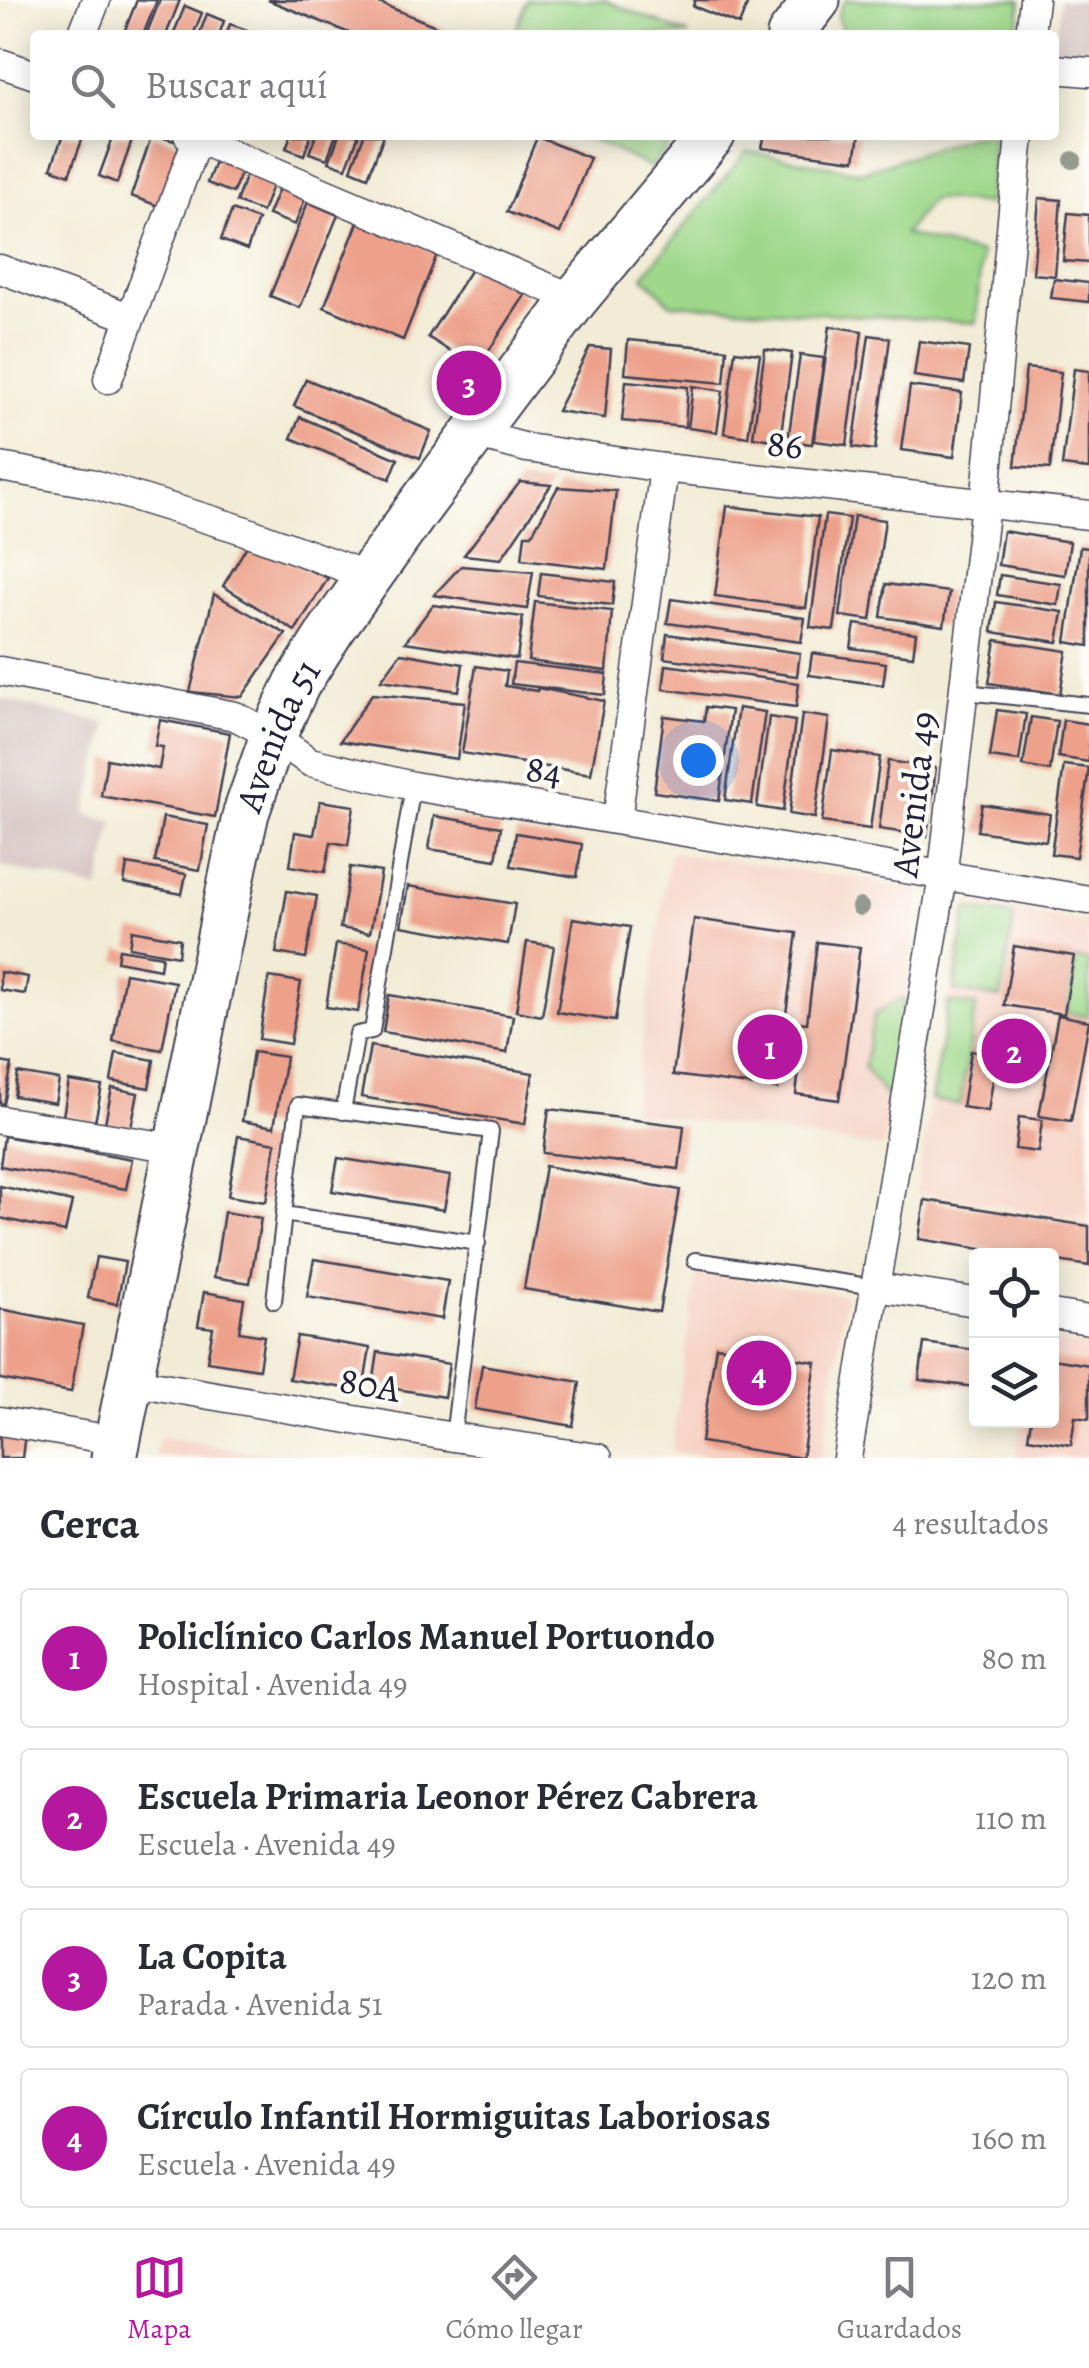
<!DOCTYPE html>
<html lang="es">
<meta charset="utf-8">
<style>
:root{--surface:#fff;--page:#f7f7f7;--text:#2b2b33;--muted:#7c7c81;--line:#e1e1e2;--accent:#b5179e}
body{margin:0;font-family:Alegreya,serif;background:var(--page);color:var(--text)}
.controls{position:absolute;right:30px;bottom:30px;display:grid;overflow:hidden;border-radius:10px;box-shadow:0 5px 25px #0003}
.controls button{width:90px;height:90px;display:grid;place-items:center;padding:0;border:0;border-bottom:2px solid var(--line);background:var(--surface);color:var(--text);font:50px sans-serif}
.you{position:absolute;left:698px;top:760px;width:35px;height:35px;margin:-25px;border:8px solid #fff;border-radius:50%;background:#1a73e8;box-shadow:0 0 0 15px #1a73e833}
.badge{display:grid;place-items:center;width:65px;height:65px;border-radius:50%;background:var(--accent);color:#fff;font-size:32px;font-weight:700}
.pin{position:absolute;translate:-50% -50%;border:5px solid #fff;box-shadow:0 2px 10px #0006}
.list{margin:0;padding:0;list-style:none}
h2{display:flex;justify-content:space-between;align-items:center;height:130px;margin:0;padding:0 40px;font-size:42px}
h2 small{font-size:32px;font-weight:400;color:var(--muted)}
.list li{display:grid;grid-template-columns:65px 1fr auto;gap:30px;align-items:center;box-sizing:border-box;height:140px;margin:0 20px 20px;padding:0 20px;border:2px solid var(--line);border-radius:10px}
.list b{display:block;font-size:38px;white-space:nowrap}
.list p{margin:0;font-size:32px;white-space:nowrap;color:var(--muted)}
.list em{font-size:32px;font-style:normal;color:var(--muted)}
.icon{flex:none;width:55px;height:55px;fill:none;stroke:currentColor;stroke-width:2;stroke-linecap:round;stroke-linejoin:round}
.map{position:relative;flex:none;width:1089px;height:1458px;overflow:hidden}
.search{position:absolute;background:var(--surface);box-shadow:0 5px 25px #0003;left:30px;right:30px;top:30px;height:110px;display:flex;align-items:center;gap:25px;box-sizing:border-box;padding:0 35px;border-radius:10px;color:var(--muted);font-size:38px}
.sheet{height:770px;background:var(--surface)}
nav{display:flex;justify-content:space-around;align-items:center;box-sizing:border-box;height:140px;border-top:2px solid var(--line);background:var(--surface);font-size:28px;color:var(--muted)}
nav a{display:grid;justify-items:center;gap:5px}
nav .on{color:var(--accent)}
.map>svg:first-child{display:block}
.built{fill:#f6d2c4}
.industrial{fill:#d1bfbe}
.green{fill:#9fd88b;stroke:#607d63;stroke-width:2.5}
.building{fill:#eda18b}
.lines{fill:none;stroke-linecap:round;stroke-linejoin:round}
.lane-casing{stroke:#414052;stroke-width:18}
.street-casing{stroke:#414052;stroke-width:31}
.primary-casing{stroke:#414052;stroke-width:49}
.lane{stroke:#fff;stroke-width:14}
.street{stroke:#fff;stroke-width:28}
.primary{stroke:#fff;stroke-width:45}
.tree{fill:#949b8e}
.labels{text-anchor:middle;stroke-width:8;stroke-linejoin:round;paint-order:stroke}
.street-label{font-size:38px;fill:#22223b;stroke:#fdfcf7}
</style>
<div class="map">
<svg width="1089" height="1458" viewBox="0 0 1089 1458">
<rect width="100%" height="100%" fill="#fdfcf7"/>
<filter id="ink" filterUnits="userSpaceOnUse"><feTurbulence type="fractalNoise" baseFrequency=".01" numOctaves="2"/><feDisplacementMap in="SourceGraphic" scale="20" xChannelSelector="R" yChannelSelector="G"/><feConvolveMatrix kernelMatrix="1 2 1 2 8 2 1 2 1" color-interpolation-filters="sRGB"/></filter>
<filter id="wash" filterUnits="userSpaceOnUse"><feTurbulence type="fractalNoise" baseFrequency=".0048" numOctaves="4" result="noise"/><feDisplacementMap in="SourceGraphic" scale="40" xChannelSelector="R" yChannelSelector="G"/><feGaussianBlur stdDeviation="2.25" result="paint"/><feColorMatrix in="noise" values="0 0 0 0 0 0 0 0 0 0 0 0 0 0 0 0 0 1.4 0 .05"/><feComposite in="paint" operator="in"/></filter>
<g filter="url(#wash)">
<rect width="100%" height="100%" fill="#f2ecd6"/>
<g class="built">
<path d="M670,852L921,888L883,1148L632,1112Z"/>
<path d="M965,902L1089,923V1221L916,1192Z"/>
<path d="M697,1272L846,1294L822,1458H716L671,1451Z"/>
<path d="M1052,1340L1089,1346V1458H1016L1021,1421L1052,1420Z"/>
<path d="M159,1437L291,1458H155Z"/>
</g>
<g class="industrial">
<path d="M1060,0H1089V54L1055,50Z"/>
<path d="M0,699L107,724L86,815L114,822L99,889L0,866Z"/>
</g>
<g class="green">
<path d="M527,0H604L689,35H514Z"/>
<path d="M846,0H1021L1018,35H846C836,21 835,13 846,0Z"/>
<path d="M584,135H676L651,168Z"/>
<path d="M973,135H993L989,204L932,199L904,234L981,254L976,323L671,304L643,276L747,151L862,172Z"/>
<path d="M967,909L1014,916L1001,998L954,991Z"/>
<path d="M1076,959L1089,961V1017L1067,1013Z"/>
<path d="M900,999H905L891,1095L884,1094L864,1067L874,1015Z"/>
<path d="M948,1002L976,1006L960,1105L931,1100Z"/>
</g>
<g id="blocks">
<g class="building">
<path d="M137,0H157L143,35H123Z"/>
<path d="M160,0H180L166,35H146Z"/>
<path d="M268,0H372L458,35H354Z"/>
<path d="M695,0H749L739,25L693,6Z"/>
<path d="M185,6L202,13L193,35H173Z"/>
<path d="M207,14L224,21L219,35H199Z"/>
<path d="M230,24L247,30L245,35H226Z"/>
<path d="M63,135H84L69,175L51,168Z"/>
<path d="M114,135H134L117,183L99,176Z"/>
<path d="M152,135L186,144L164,208L131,196Z"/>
<path d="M291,135H311L304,155L286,148Z"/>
<path d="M316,135H336L327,159L309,153Z"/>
<path d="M339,135H359L346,168L329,162Z"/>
<path d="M364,135H384L368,177L351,170Z"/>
<path d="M765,135H859L855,160L762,148Z"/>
<path d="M537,137L590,158L560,233L507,212Z"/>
<path d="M218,154L244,164L233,193L207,183Z"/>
<path d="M247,172L273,183L262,212L236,202Z"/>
<path d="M280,186L306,196L295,225L268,215Z"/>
<path d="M1039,198L1061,200L1055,276L1033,274Z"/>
<path d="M308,202L338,215L300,308L270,296Z"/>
<path d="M232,210L258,220L247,250L221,240Z"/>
<path d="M1068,213L1089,215V263L1063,261Z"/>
<path d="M359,220L438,252L403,340L324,307Z"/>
<path d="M475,263L525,295L477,369L428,337Z"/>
<path d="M1054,279L1089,283V302L1051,298Z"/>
<path d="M830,326L862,331L847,445L814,441Z"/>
<path d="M869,335L890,338L875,450L853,447Z"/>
<path d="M628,340L727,349L724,383L625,374Z"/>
<path d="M919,341L969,348L964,383L914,376Z"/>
<path d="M590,347L611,349L605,418L557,411Z"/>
<path d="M765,349L792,353L780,441L753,437Z"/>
<path d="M735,351L760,354L748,437L724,433Z"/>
<path d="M800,355L824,358L812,444L788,441Z"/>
<path d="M1026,368L1061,372L1050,469L1015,466Z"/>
<path d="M1074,369L1089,371V469L1062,466Z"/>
<path d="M306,379L431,431L420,458L294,406Z"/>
<path d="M626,381L688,387L685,427L622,421Z"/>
<path d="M693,386L723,391L717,432L688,428Z"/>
<path d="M910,386L962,393L954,457L901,450Z"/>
<path d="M300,417L398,459L390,479L291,438Z"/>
<path d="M520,482L551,485L501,559L464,555Z"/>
<path d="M558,487L616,491L607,569L522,559L525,534H532Z"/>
<path d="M727,506L818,517L806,608L715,596Z"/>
<path d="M825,515L849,518L834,630L810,627Z"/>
<path d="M854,516L885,520L871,620L840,616Z"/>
<path d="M1003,531L1070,542L1065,575L998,565Z"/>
<path d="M248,544L328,578L295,631L223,586Z"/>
<path d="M1080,547L1089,548V646L1066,642Z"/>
<path d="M461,566L533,572L527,609L434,595Z"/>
<path d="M541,573L615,582L612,605L538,596Z"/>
<path d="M1000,575L1061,584L1058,605L997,595Z"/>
<path d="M886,584L949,592L944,626L881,617Z"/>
<path d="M214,594L286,634L242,697L190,692Z"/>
<path d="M671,599L805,618L801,642L667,623Z"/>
<path d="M535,602L612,611L607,671L528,661Z"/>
<path d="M996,602L1063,612L1058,642L992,632Z"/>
<path d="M433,605L523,617L517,659L405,642Z"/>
<path d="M855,624L916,633L913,656L851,648Z"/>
<path d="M667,634L800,653L797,676L664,658Z"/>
<path d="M996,640L1067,651L1060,694L989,683Z"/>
<path d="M401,653L463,664L459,691L381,680Z"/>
<path d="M812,653L886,663L883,685L809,675Z"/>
<path d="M514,663L607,674L605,695L511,684Z"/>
<path d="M666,665L799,683L796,707L663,689Z"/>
<path d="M476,666L507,671L505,686L537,691L538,688L604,701L591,774L462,753Z"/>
<path d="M372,694L465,702L457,759L340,741Z"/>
<path d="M706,707L731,710L719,801L654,792L664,716L704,721Z"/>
<path d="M738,708L765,712L752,804L725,800Z"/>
<path d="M997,710L1026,714L1019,761L990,757Z"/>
<path d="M802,714L829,718L815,818L789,814Z"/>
<path d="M769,717L795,721L783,811L757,807Z"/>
<path d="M1031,717L1057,721L1050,771L1023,766Z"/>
<path d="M160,720L230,733L215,817L101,796L107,759L159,769L163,747L155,746Z"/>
<path d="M1063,720L1089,724V762L1058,757Z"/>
<path d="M832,750L880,757L870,829L822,822Z"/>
<path d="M888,761L936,768L927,836L879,829Z"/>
<path d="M1064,765L1089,768L1076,857L1051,854Z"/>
<path d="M320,801L354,806L348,845L331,842L325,872L290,866L295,832L314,835Z"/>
<path d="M982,804L1050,814L1046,841L977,831Z"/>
<path d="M434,816L501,827L496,860L429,849Z"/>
<path d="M163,817L208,825L200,870L155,862Z"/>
<path d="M516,833L582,844L577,877L511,866Z"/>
<path d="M127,864L186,874L182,894L124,883Z"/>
<path d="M350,867L381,872L370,933L340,928Z"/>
<path d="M408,886L515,904L508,944L401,926Z"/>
<path d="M287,891L317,896L306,958L276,953Z"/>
<path d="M573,918L630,927L615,1021L557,1012Z"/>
<path d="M694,919L797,933L785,1021L807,1023L817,942L860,947L839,1100L796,1094L801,1054L782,1051L778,1089L673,1075Z"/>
<path d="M132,930L180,939L178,956L129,947Z"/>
<path d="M527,942L554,946L542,1016L516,1011Z"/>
<path d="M336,944L369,949L358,1012L326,1007Z"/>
<path d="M1014,946L1074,956L1064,1014L1004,1005Z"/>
<path d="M119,949L162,956L160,969L117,961Z"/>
<path d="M0,972L28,977L25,994L0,990Z"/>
<path d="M125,973L175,982L162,1050L113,1041Z"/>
<path d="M269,977L301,982L290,1044L259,1039Z"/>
<path d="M389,995L513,1016L507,1053L383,1032Z"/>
<path d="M1058,1015L1089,1021L1071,1121L1039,1116Z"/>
<path d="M370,1046L533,1073L525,1124L361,1097Z"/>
<path d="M971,1051L997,1055L988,1111L962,1107Z"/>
<path d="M253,1052L286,1057L274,1127L242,1121Z"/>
<path d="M116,1053L154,1060L149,1088L111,1081Z"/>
<path d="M0,1062L12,1064L4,1104L0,1103Z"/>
<path d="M18,1073L59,1080L55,1103L14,1096Z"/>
<path d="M69,1081L102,1086L95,1122L63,1116Z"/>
<path d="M112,1088L138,1093L131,1127L105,1123Z"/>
<path d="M549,1109L684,1126L679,1169L543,1153Z"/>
<path d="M1019,1117L1042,1120L1038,1152L1015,1149Z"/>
<path d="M4,1136L132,1159L126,1189L0,1166Z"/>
<path d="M238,1136L276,1143L266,1202L228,1196Z"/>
<path d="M338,1158L450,1176L444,1210L332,1191Z"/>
<path d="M545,1166L680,1190L659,1312L524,1289Z"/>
<path d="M0,1186L72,1202L65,1232L0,1218Z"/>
<path d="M925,1200L1089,1226V1266L1052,1260V1256H1024L919,1239Z"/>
<path d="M224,1212L261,1218L250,1283L214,1277Z"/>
<path d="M96,1257L125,1262L117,1304L88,1298Z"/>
<path d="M314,1259L448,1281L442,1319L307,1297Z"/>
<path d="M204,1292L244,1299L239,1332L264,1336L259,1369L207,1361L213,1328L198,1326Z"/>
<path d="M0,1309L83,1325L71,1392L0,1379Z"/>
<path d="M297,1336L370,1348L363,1391L289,1379Z"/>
<path d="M924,1343L976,1350V1387L919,1380Z"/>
<path d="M716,1346L816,1362L802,1458L701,1442Z"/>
<path d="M378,1352L449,1364L444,1397L373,1385Z"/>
<path d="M1052,1359L1089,1365V1419L1075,1417L1071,1445L1028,1438L1031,1420H1052Z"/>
<path d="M482,1365L580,1382L573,1426L475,1409Z"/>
<path d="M0,1430L25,1434L22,1458H0Z"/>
</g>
</g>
</g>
<g filter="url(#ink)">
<use href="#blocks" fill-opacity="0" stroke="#414052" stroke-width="2.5"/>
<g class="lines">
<g class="lane-casing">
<g id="lane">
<path d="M965,692L1089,705"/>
<path d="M343,1112L357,1034L372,1031L413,786"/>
<path d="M695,1260L875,1287"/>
<path d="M274,1301L284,1214"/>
<path d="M453,1437L491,1131L298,1105L284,1214L478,1243"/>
</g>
</g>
<g class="street-casing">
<g id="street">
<path d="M82,35L96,0"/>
<path d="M1030,35L1034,0"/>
<path d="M0,63L35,75"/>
<path d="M1054,69L1089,72"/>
<path d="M188,135L575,299"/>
<path d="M0,269L129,317"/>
<path d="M108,379L197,139"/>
<path d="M474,434L527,448L664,468L1089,515"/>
<path d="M0,467L90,483L237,528L368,576"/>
<path d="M0,671L235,716L273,736L310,762L413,786L1089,900"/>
<path d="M617,820L664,468"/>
<path d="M0,1120L175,1148"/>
<path d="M875,1287L976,1302"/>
<path d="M1052,1314L1089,1320"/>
<path d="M129,1381L453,1437L598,1458"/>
<path d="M0,1421L118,1441"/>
<path d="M847,1458L941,888L985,504L1020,135"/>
</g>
</g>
<g class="primary-casing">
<g id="primary">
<path d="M790,35L817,0"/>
<path id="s1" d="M114,1458L235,862L246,813L273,736L297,684L332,629L416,511L575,299L712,135"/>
</g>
</g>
<use href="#lane" class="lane"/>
<use href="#street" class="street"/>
<use href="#primary" class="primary"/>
</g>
<g class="tree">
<circle cx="1073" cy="160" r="9"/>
<circle cx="860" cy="907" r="9"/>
</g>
</g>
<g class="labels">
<g class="street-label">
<text transform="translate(785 444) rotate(6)" y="13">86</text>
<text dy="13" stroke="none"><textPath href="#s1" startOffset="742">Avenida 51</textPath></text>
<text transform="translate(544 770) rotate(9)" y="13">84</text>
<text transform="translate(914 794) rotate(-83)" y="13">Avenida 49</text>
<text transform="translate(370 1384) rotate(10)" y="13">80A</text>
</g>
</g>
</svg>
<div class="controls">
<button><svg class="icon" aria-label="locate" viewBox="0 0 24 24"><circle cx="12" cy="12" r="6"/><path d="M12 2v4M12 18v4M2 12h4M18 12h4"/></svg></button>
<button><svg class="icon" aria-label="layers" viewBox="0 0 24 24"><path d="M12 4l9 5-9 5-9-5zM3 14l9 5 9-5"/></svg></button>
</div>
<div class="you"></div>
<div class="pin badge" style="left:770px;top:1047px">1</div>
<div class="pin badge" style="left:1014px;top:1051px">2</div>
<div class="pin badge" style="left:469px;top:383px">3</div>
<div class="pin badge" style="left:759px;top:1373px">4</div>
<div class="search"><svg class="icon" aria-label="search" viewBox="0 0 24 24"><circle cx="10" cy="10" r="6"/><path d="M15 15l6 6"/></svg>Buscar aquí</div>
</div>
<section class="sheet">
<h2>Cerca<small>4 resultados</small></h2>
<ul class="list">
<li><span class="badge">1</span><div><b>Policlínico Carlos Manuel Portuondo</b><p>Hospital · Avenida 49</p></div><em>80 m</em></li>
<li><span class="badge">2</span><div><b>Escuela Primaria Leonor Pérez Cabrera</b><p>Escuela · Avenida 49</p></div><em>110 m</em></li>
<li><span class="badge">3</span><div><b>La Copita</b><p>Parada · Avenida 51</p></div><em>120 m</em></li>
<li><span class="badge">4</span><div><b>Círculo Infantil Hormiguitas Laboriosas</b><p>Escuela · Avenida 49</p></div><em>160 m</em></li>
</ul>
</section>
<nav>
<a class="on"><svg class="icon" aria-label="map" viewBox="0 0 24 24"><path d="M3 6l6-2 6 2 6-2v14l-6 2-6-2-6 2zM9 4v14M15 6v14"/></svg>Mapa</a>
<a><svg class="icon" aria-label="directions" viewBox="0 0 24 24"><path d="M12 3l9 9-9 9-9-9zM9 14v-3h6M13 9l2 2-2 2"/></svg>Cómo llegar</a>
<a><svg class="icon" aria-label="saved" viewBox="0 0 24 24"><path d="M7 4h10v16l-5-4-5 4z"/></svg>Guardados</a>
</nav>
